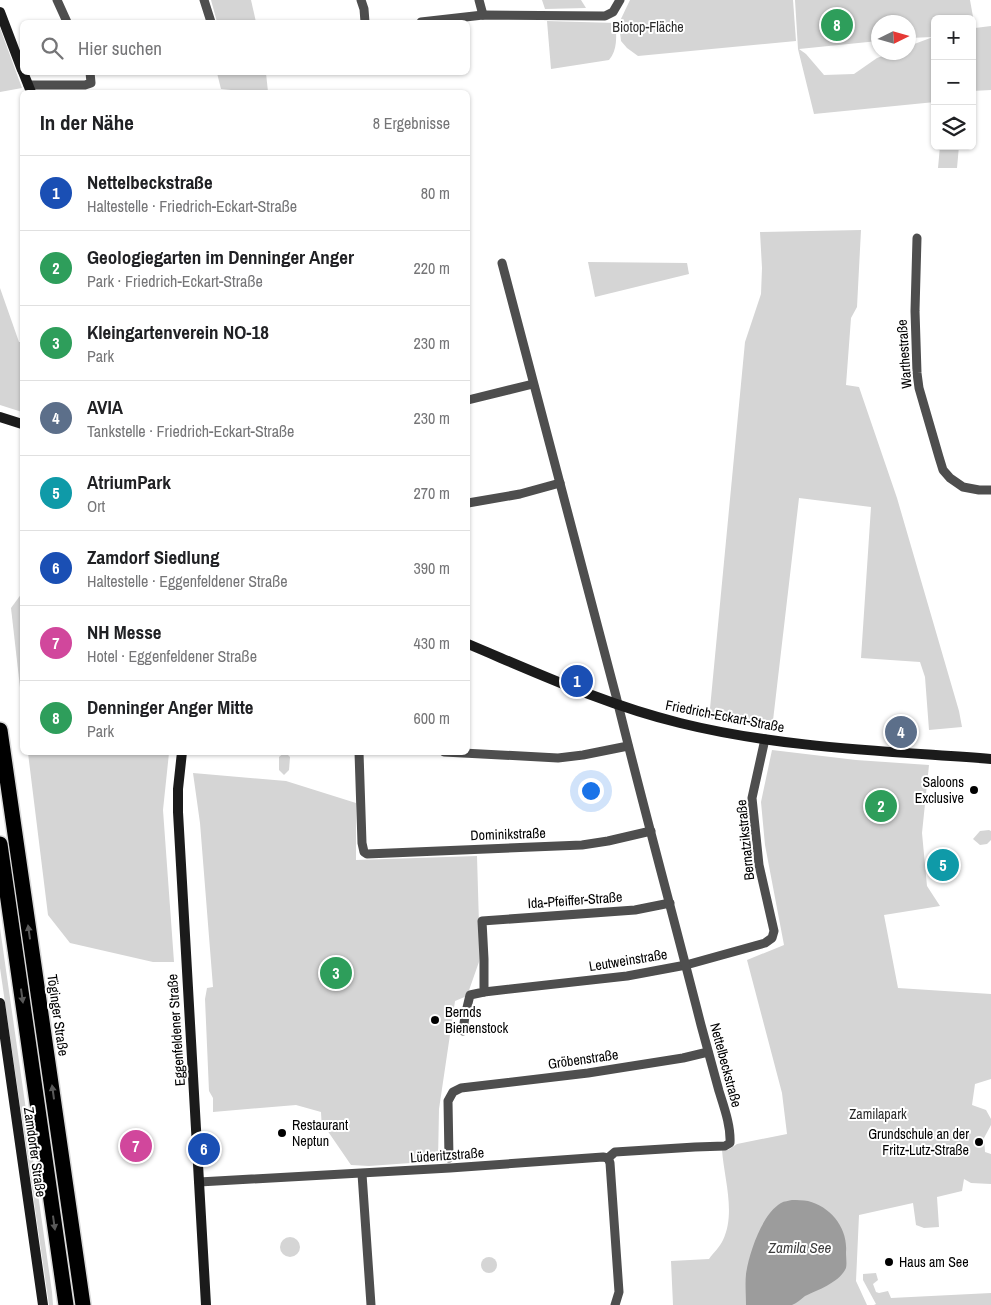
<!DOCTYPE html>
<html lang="de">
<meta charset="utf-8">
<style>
:root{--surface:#fff;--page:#f6f6f6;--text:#202124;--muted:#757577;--line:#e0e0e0;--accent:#db2777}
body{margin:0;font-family:"Archivo Narrow",sans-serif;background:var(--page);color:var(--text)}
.controls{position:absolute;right:15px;top:15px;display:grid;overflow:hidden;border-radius:8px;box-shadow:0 1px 4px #0004}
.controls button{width:45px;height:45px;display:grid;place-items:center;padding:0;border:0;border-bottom:1px solid var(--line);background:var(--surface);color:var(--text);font:25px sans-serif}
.compass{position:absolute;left:871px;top:15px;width:45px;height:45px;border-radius:50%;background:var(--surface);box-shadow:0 1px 4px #0004;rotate:85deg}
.you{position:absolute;left:590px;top:790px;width:18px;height:18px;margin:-12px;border:4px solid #fff;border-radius:50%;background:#1a73e8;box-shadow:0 0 0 8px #1a73e833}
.badge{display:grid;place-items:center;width:32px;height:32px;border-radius:50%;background:var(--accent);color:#fff;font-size:16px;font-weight:700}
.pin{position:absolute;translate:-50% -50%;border:2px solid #fff;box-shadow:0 1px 5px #0006}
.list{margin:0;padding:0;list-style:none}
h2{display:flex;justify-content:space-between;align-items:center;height:65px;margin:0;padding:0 20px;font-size:21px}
h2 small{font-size:16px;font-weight:400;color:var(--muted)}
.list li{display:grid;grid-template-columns:32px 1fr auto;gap:15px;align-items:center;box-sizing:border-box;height:75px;padding:0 20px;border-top:1px solid var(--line)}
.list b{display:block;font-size:19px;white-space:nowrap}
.list p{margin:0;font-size:16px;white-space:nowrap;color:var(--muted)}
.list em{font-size:16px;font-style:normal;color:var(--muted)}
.icon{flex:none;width:28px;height:28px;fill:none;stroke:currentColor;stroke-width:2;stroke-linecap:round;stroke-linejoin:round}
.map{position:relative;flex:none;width:991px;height:1305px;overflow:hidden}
.search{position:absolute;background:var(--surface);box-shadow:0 1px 4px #0004;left:20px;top:20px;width:450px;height:55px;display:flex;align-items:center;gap:12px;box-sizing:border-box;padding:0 18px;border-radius:8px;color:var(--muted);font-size:19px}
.panel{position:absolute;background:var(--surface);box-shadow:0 1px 4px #0004;left:20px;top:90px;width:450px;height:665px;border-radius:8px}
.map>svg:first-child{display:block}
.green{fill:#d5d5d5;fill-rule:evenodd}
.water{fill:#9c9c9c}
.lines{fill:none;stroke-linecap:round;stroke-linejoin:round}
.highway-casing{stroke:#dbdbdb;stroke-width:18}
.street{stroke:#4e4e4e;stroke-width:9}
.secondary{stroke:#1b1b1b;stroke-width:10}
.highway{stroke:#000;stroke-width:15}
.oneway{fill:#595959}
.poi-dot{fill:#000;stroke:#fff;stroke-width:2}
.labels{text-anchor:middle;stroke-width:4;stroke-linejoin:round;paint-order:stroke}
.park-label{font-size:14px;fill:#2c2c2c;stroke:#fff}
.street-label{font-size:14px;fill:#000;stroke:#fff}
.poi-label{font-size:14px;fill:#000;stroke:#fff;text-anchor:start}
.water-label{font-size:15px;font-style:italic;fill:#3d3d3d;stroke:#fff}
</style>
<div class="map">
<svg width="991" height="1305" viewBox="0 0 991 1305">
<rect width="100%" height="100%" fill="#fff"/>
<g class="green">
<path d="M211,0H251L256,22H217Z"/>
<path d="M542,0H581L586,8L545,9Z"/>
<path d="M630,0H793L796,41L638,56L627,48L621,41L619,23Z"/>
<path d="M795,0H970L975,28L991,26V90L972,91V19H935V102L814,114L798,49ZM878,22H908L909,38L933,37L909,46L908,52L891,53L877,58L854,74L824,75L806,54L799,49L878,41Z"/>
<path d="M547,21L616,23C616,36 618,50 609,60L551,69Z"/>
<path d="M0,28L22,88L0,92Z"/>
<path d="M217,73H266L268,92H251L221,89Z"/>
<path d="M940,146H959L957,168H938Z"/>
<path d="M861,230L857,307L851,318L846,385L859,387L897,498L959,711L962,727L929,730L925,677L920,662L861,658L871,507L799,498L772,729L709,719L745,342L761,294L762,268L760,232Z"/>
<path d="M588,262L687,263L689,274L595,297Z"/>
<path d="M0,288L19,342H22V412L0,405Z"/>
<path d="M22,593V705L11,608Z"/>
<path d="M772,750L856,760L929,765L922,833L927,886L940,906L884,915L898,988L991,994V1079L975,1084L972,1105L986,1110L991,1119V1125L984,1138L985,1152L991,1154V1184L971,1183L964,1179L962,1191L937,1197L939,1227L924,1228L916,1225L913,1203L859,1215L856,1281L867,1305H673L671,1261L709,1259C713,1253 720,1247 723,1240C736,1213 724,1178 722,1150H728L737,1144L787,1134L782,1093L747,960L784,945L765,845L761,802Z"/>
<path d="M285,752L290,757L289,770L284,775L279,770V757Z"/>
<path d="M28,753H169L163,810L174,962H153L70,943L48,915Z"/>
<path d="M193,773L286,781L356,803V860L477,856L480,959L467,996L455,1001L439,1109L438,1161L369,1166L351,1165L327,1130L322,1131L321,1112L296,1105L213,1112V1098L209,1091L205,999L207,988L213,987L200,823Z"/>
<path d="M989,830L991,831V840L987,844L980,845L973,839L980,831Z"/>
<path d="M0,928L52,1292L53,1305H49L0,968Z"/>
<circle cx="290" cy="1247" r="10"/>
<circle cx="489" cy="1265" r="8"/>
<path d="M876,1273L878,1280L873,1284L876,1292L879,1293L888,1291L891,1298L991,1293V1305H874L876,1304L863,1280V1274Z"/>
</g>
<path class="water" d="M792,1200C797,1200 803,1200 808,1201C831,1207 848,1228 846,1252C846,1257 847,1264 846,1268C840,1282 818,1290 805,1296C801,1299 797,1303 792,1305C787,1305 754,1305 746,1305C746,1295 745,1284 746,1274C749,1253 762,1214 781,1203C784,1201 789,1201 792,1200Z"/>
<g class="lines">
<g class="highway-casing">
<g id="highway">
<path d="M0,730L83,1305"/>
<path d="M0,844L66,1305"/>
</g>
</g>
<g class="street">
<path d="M57,0L67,22"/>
<path d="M204,0L211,22"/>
<path d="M361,0L364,9L365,22"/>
<path d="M479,0L483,15"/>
<path d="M421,22L483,15L605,16L613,12L620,0"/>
<path d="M28,85H85L91,83L90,72"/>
<path d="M917,238L915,311L917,373L919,388L939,457L943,470L950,478L963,487L979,490H991"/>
<path d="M468,400L533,384"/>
<path d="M468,503L520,494L560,483"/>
<path d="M359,752L362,843L364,852L367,854L582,845L608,841L651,831"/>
<path d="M444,752L558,758L583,755L628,746"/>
<path d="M484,992L627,976L686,965L765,943L772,938L774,931L759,865L752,798L765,739"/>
<path d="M463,1031L465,1016L470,995L484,992V959L482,921L635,910L670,903"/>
<path d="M449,1158L448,1101L453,1092L461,1088L588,1073L683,1058L708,1052"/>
<path d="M608,1158L610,1163L619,1292L615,1305"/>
<path d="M362,1174L371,1305"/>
<path d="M199,1182L450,1168L603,1157L608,1158L615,1152L695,1147L725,1146L730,1143C731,1126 724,1107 719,1091C713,1069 707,1047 701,1025C673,915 643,806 616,696L502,263"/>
</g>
<g class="secondary">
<path d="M0,12L22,70"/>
<path d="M23,72L31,92"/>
<path d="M0,417L22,424"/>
<path d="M468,644C537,673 606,705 680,723C781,748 887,751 991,759"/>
<path d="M182,752L178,789V812L206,1305"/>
<path d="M0,1003L43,1305"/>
</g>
<use href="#highway" class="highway"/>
</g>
<defs><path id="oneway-solid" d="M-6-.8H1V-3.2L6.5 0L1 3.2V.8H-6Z" transform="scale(1.25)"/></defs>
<g class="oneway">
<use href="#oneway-solid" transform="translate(29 932) rotate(-98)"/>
<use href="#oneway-solid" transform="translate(22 996) rotate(82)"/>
<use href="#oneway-solid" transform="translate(53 1092) rotate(-98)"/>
<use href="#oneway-solid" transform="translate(54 1223) rotate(82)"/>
</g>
<g class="poi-dot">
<circle cx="974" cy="790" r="5"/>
<circle cx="435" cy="1020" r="5"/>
<circle cx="282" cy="1133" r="5"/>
<circle cx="979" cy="1142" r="5"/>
<circle cx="889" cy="1262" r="5"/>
</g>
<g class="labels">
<g class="park-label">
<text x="648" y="32">Biotop-Fläche</text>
<text x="878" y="1119">Zamilapark</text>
</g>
<g class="street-label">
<text transform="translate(904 354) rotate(-94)" y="5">Warthestraße</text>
<text transform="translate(725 716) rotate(11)" y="5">Friedrich-Eckart-Straße</text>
<text transform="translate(508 834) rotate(-2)" y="5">Dominikstraße</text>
<text transform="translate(745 840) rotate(-96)" y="5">Bernatzikstraße</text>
<text transform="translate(575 900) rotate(-4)" y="5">Ida-Pfeiffer-Straße</text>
<text transform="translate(628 960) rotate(-9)" y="5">Leutweinstraße</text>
<text transform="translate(58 1015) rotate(82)" y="5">Töginger Straße</text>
<text transform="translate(176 1030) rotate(-94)" y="5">Eggenfeldener Straße</text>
<text transform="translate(583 1059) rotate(-8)" y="5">Gröbenstraße</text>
<text transform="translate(726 1065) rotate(75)" y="5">Nettelbeckstraße</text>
<text transform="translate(35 1152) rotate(82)" y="5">Zamdorfer Straße</text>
<text transform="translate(447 1155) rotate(-4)" y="5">Lüderitzstraße</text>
</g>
<g class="poi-label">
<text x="964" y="787" text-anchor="end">Saloons<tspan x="964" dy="16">Exclusive</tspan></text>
<text x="445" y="1017">Bernds<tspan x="445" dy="16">Bienenstock</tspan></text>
<text x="292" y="1130">Restaurant<tspan x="292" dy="16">Neptun</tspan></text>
<text x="969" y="1139" text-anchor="end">Grundschule an der<tspan x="969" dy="16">Fritz-Lutz-Straße</tspan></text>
<text x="899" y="1267">Haus am See</text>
</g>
<g class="water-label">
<text x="800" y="1253">Zamila See</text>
</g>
</g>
</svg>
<div class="controls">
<button>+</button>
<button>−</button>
<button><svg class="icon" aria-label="layers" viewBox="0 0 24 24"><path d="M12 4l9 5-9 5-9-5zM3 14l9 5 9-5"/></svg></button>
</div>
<svg class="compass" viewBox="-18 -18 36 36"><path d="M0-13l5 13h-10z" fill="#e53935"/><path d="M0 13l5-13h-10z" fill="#757577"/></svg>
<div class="you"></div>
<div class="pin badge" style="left:577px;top:681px;background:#1a4fb4">1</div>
<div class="pin badge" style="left:881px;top:806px;background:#2e9e5b">2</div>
<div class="pin badge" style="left:336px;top:973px;background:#2e9e5b">3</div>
<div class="pin badge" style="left:901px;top:732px;background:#5c6f8a">4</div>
<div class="pin badge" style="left:943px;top:865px;background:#0f9aa8">5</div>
<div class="pin badge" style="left:204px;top:1149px;background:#1a4fb4">6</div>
<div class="pin badge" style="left:136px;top:1146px;background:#d1479c">7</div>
<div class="pin badge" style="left:837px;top:25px;background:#2e9e5b">8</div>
<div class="search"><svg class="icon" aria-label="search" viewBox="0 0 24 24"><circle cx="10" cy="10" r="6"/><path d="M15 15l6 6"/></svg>Hier suchen</div>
<section class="panel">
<h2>In der Nähe<small>8 Ergebnisse</small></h2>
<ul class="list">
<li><span class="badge" style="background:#1a4fb4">1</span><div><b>Nettelbeckstraße</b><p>Haltestelle · Friedrich-Eckart-Straße</p></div><em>80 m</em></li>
<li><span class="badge" style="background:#2e9e5b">2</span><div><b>Geologiegarten im Denninger Anger</b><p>Park · Friedrich-Eckart-Straße</p></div><em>220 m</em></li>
<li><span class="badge" style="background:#2e9e5b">3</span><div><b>Kleingartenverein NO-18</b><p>Park</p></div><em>230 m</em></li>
<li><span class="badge" style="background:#5c6f8a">4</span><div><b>AVIA</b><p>Tankstelle · Friedrich-Eckart-Straße</p></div><em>230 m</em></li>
<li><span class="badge" style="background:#0f9aa8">5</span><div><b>AtriumPark</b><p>Ort</p></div><em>270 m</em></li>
<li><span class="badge" style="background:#1a4fb4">6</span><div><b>Zamdorf Siedlung</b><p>Haltestelle · Eggenfeldener Straße</p></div><em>390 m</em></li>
<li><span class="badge" style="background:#d1479c">7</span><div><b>NH Messe</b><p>Hotel · Eggenfeldener Straße</p></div><em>430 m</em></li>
<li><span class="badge" style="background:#2e9e5b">8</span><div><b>Denninger Anger Mitte</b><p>Park</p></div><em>600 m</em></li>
</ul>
</section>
</div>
